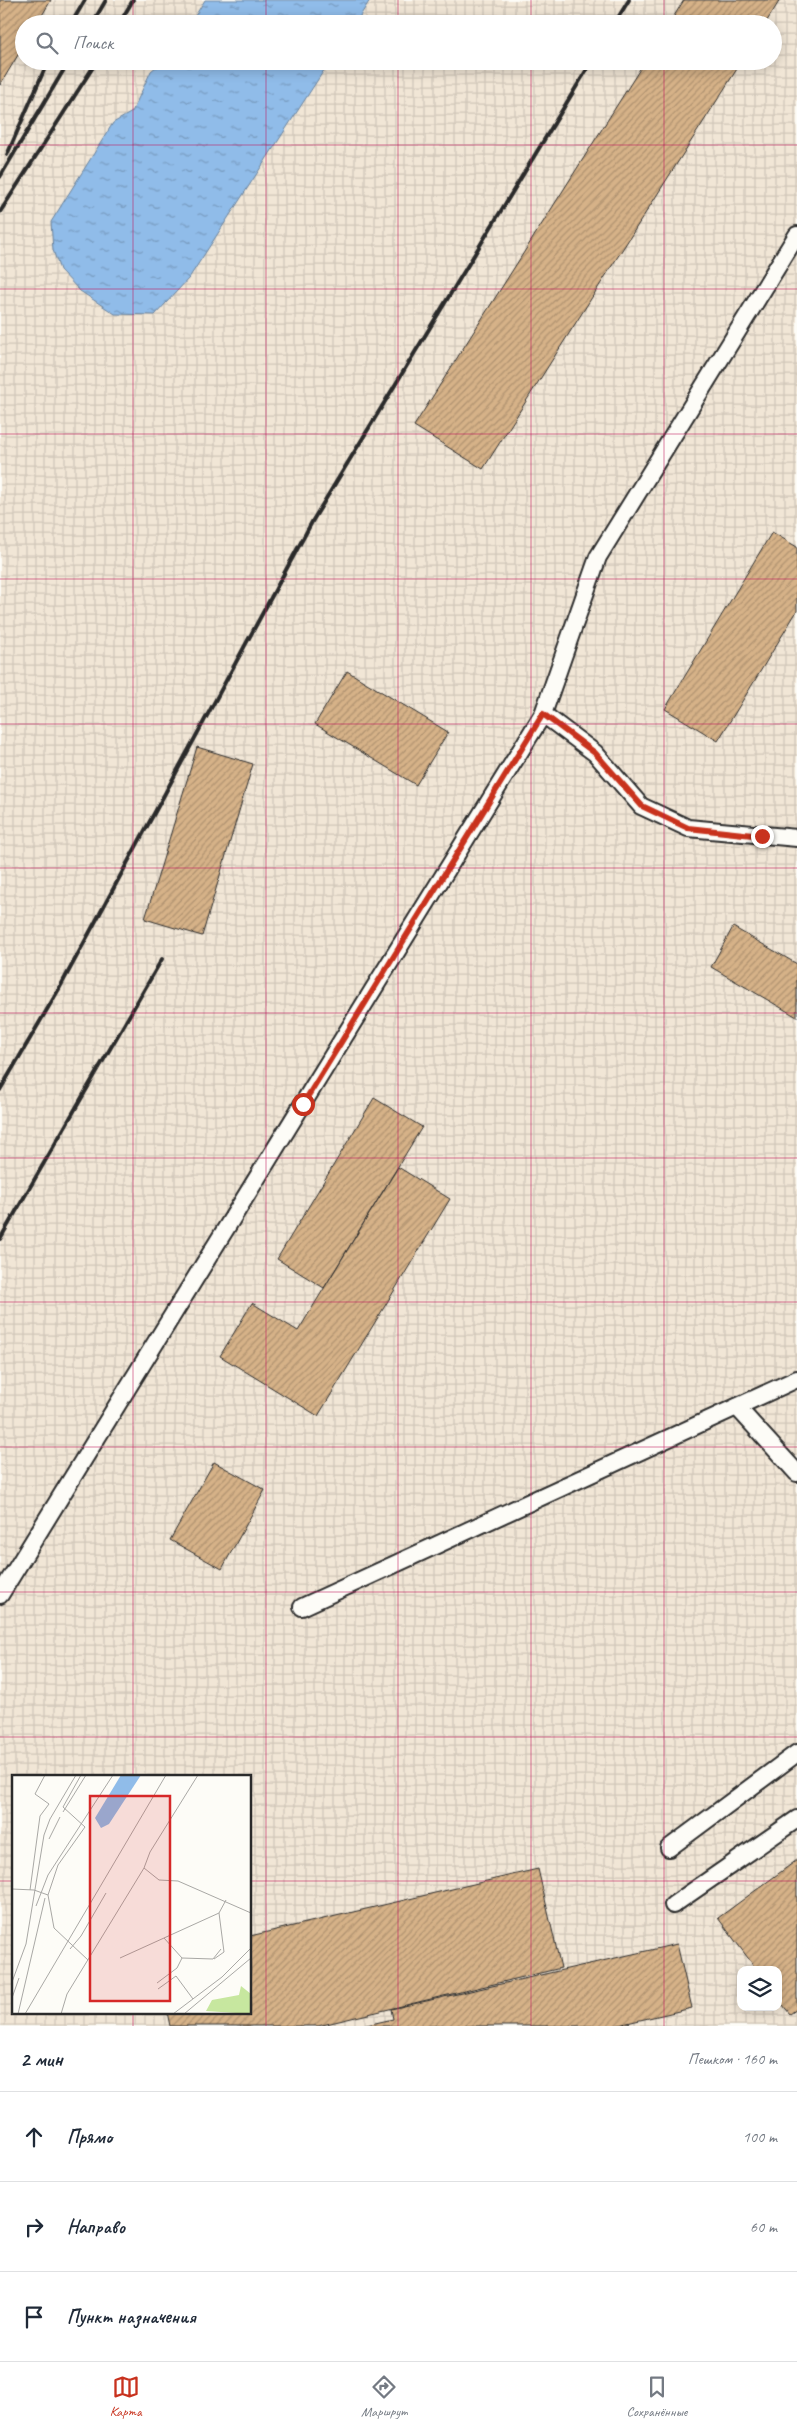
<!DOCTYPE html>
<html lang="ru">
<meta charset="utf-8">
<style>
:root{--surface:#fff;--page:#f2f2f3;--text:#1f2937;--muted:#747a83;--line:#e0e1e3;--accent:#c8321e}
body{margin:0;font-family:Caveat,sans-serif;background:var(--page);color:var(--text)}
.controls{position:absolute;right:15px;bottom:15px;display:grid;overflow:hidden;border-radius:10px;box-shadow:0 2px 12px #0003}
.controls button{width:45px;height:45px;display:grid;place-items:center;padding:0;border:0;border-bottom:1px solid var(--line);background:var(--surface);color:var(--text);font:25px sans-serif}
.stop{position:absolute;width:15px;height:15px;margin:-11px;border:4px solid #c8321e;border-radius:50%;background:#fff}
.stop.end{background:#c8321e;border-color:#fff;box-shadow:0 1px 5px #0008}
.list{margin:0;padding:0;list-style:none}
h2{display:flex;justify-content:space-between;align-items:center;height:65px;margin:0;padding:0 20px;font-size:21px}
h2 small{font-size:16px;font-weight:400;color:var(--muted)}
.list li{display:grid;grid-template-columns:32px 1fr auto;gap:15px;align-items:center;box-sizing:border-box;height:90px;padding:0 20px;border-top:1px solid var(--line)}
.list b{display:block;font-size:19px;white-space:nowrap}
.list em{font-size:16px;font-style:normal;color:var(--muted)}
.icon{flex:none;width:28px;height:28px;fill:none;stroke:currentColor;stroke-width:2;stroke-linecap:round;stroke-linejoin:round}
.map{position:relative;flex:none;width:797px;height:2026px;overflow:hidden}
.search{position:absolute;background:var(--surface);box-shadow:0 2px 12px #0003;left:15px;right:15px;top:15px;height:55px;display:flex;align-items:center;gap:12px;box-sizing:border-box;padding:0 18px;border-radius:28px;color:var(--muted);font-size:19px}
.sheet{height:335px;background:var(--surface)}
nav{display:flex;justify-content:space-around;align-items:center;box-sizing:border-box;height:70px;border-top:1px solid var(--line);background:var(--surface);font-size:14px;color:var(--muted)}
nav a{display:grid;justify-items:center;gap:2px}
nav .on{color:var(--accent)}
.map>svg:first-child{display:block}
.industrial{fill:url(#industrial-grid);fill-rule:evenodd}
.water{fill:url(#water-ripples);stroke:#68829d}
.building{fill:url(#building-hatch);stroke:#2b2b2b}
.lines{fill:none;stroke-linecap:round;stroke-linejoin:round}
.service-casing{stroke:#2b2b2b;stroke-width:20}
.service{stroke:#fdfcf7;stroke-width:16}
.rail{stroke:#2b2b2b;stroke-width:4}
.route{stroke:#c8321e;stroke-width:6}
.grid{fill:none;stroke:#c2185b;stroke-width:1;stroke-opacity:0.55}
.inset-road{fill:none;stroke:#a9a8a5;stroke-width:1}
.view{fill:#d62828;fill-opacity:0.15;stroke:#d62828;stroke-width:2.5}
.inset-edge{fill:none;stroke:#2b2b2b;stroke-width:2.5}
</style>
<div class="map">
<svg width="797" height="2026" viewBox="0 0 797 2026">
<defs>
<pattern id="industrial-grid" width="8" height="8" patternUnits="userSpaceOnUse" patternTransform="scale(1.25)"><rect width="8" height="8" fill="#f1e6d6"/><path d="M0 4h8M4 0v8" fill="none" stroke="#cfc5b8"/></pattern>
<pattern id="water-ripples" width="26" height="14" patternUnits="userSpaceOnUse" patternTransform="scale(1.25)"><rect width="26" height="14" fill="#90bce9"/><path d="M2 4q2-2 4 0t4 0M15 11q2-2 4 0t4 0" fill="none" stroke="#7699bd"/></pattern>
<pattern id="building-hatch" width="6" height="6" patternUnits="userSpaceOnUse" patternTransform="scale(1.25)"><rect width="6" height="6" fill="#d6b288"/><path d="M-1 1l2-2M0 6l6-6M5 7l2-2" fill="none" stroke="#ae916f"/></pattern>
</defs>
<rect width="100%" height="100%" fill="#fdfcf7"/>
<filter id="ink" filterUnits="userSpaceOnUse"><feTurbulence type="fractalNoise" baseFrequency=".02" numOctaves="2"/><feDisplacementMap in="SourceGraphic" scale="10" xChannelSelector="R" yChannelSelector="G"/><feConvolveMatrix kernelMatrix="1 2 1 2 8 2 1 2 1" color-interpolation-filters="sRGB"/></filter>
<g filter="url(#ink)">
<path class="industrial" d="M0,0H797V2026H0ZM24,24H773V61H24ZM14,1776H250V2012H14ZM741,1970H778V2007H741Z"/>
<g class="water">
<path d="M205,0H370L355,24H190Z"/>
<path d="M163,61H330L189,278L155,315L115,314L80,291L60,270L53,250L51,222L113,123L132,112L151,71Z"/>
</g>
<g class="building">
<path d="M0,0H51L37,24H24V45L0,85Z"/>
<path d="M684,0H780L765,24H669Z"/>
<path d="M645,61H742L483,469L414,426Z"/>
<path d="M772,532L797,547V611L718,741L665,709Z"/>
<path d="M347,671L448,732L416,785L315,724Z"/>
<path d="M197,747L253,764L202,936L145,919Z"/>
<path d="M733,927L797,964V1017L711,967Z"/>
<path d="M374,1098L422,1127L324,1288L277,1259Z"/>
<path d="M398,1167L450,1199L318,1416L220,1356L252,1303L298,1331Z"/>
<path d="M214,1462L265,1490L222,1569L170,1540Z"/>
<path d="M797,1860V2009L790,2014L778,1999V1970H757L718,1918Z"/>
<path d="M538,1869L561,1968L318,2026H170L167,2012H250V1936Z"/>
<path d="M677,1944L692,2008L614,2026H362L393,2019L391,2009Z"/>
</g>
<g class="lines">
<g class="service-casing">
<g id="service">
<path d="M797,235L598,557L543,714L595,753L641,806L688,828L797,838"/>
<path d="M737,1407L797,1473"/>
<path d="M0,1595L543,714"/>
<path d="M302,1607L797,1379"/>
<path d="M669,1848L797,1753"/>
<path d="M673,1905L797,1819"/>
</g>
</g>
<use href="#service" class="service"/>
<g class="rail">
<path d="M71,24L85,0"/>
<path d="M92,24L106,0"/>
<path d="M119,24L133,0"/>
<path d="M614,24L629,0"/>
<path d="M7,155L48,61"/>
<path d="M0,177L69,61"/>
<path d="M0,212L97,61"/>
<path d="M0,1090L59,989L313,520L592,61"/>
<path d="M0,1239L162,959"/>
</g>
</g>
</g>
<g class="lines" filter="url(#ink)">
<path class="route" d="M303,1104L543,714L595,753L642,806L688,828L762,836"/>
</g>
<path class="grid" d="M133,0V24M266,0V24M398,0V24M531,0V24M664,0V24M133,61V1776M266,61V2026M398,61V2026M531,61V2026M664,61V2026M0,145H797M0,289H797M0,434H797M0,579H797M0,724H797M0,868H797M0,1013H797M0,1158H797M0,1302H797M0,1447H797M0,1592H797M0,1737H797M0,1881H14M250,1881H797M133,2012V2026"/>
<g transform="translate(12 1775)">
<rect width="239" height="239" fill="#fdfcf7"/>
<path d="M229,211L239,219V239L194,236L200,225L227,220Z" fill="#c7e79f"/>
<path d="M109,0H129L97,49L89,53L83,43Z" fill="#90bce9"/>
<path class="inset-road" d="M186,0L138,77L132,93L147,105L166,106L239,138M51,37L74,0M37,64L48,42M0,114L22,115L36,120L42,153L76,185M18,115L28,41L37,29L23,19L33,0M36,120L46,90L73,52L51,32L69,0M24,131L36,100L101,0M152,163L170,183L201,184L209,174M58,174L69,161L94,118M108,183L207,138L214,125M202,184L212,177L207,138M0,207L14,169L32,60L38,44L64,0M145,208L165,193L170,183M146,214L164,201L181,224M0,223L7,203M6,239L33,123M13,239L154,0M49,239L55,219L132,93M161,239L210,202L239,173M172,239L239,183"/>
<path class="view" d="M78,21H158V226H78Z"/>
<rect width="239" height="239" class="inset-edge"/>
</g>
</svg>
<div class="controls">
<button><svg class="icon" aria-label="layers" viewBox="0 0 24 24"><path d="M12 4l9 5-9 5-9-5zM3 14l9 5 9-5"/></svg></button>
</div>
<div class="stop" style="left:303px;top:1104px"></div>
<div class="stop end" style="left:762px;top:836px"></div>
<div class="search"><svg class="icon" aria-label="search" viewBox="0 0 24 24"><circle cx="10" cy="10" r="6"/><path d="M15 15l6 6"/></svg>Поиск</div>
</div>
<section class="sheet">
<h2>2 мин<small>Пешком · 160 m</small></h2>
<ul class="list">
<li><svg class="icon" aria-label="ahead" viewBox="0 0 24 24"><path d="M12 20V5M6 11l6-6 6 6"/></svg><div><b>Прямо</b></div><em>100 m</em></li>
<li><svg class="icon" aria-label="right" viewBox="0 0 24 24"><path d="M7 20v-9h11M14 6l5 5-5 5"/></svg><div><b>Направо</b></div><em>60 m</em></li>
<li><svg class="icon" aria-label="arrive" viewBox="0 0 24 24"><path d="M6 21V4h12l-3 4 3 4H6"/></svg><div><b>Пункт назначения</b></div></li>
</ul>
</section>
<nav>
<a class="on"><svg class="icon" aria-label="map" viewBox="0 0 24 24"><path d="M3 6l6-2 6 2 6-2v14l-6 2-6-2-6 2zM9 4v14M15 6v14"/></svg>Карта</a>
<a><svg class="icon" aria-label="directions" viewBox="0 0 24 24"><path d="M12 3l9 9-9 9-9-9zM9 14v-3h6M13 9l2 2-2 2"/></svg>Маршрут</a>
<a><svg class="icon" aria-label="saved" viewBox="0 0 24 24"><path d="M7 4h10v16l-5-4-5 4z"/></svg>Сохранённые</a>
</nav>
